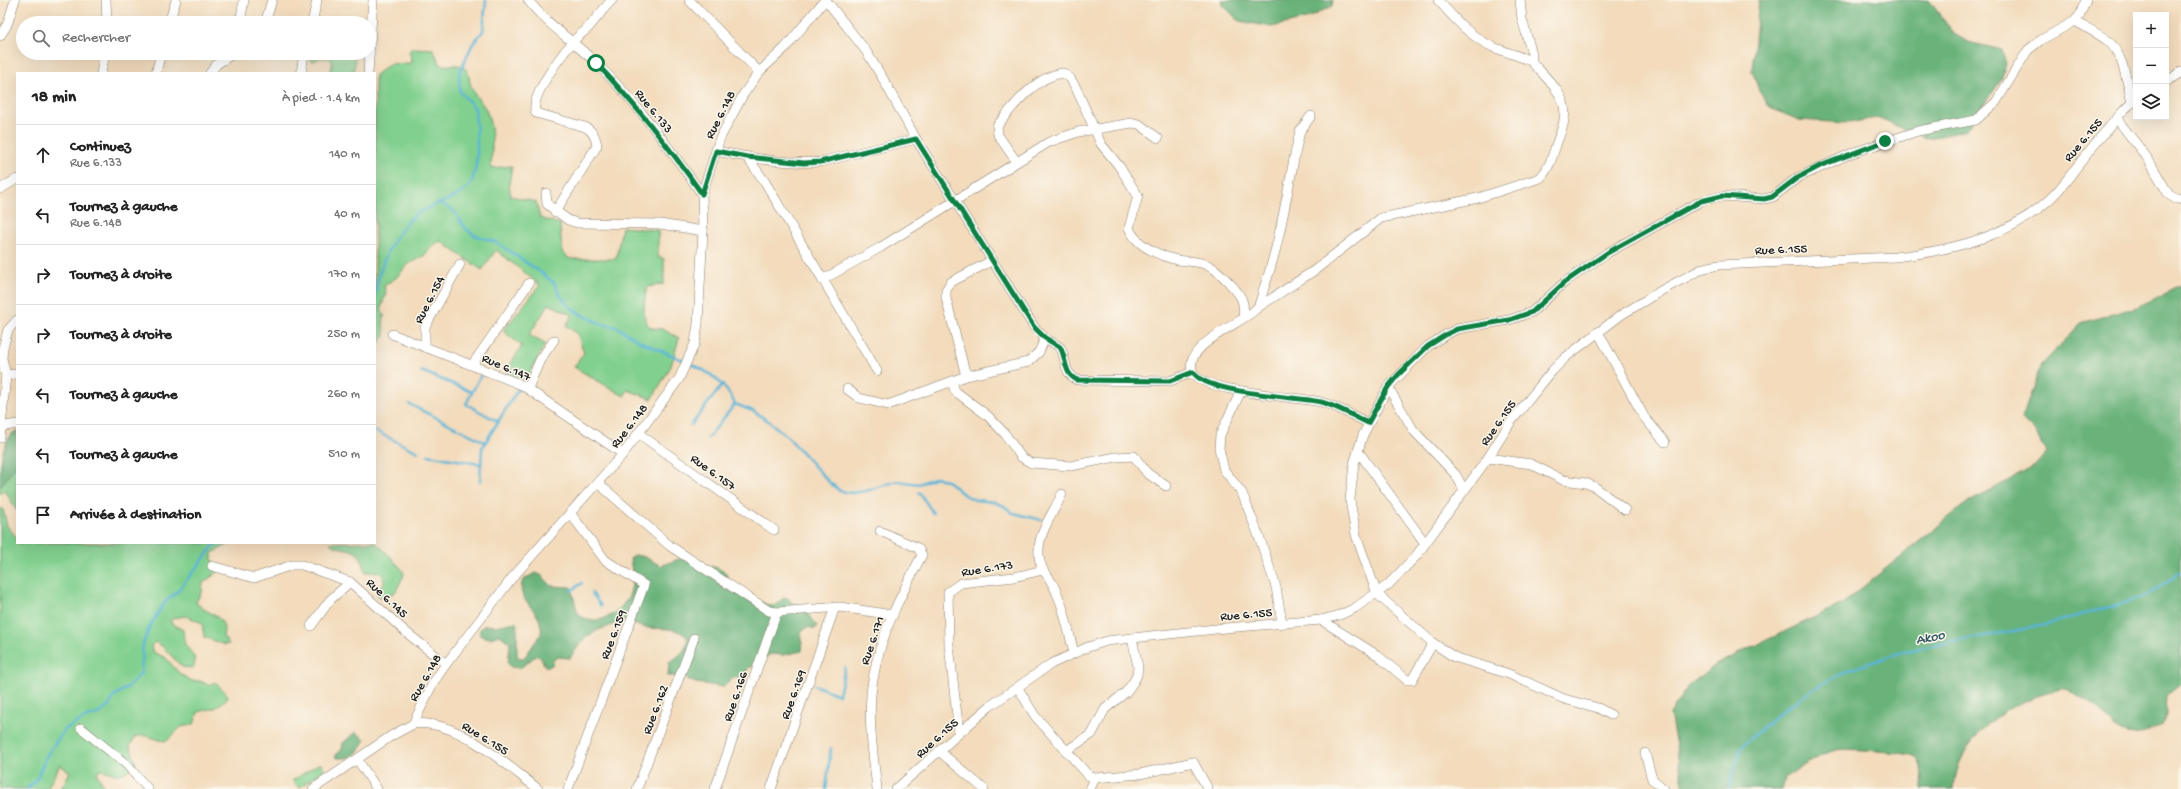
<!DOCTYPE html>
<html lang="fr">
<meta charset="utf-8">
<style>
:root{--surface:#fff;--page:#f2f2f2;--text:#222;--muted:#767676;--line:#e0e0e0}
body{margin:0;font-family:"Gochi Hand",sans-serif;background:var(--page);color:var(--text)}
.controls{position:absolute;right:12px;top:12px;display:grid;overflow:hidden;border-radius:0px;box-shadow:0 4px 16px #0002}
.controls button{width:36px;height:36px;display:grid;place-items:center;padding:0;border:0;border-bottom:1px solid var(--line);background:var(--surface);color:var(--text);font:20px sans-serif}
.stop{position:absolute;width:12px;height:12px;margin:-9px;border:3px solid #0b8043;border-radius:50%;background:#fff}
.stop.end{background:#0b8043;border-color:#fff;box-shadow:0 1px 4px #0008}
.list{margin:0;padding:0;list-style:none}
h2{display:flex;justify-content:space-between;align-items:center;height:52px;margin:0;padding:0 16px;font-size:17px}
h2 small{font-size:13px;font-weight:400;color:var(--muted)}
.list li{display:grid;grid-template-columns:26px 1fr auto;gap:12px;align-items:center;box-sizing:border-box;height:60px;padding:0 16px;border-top:1px solid var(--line)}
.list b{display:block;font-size:15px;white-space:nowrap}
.list p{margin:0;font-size:13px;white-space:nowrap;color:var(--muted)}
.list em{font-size:13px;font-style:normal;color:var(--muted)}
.icon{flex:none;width:22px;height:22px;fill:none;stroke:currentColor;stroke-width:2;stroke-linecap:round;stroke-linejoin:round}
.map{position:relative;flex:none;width:2181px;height:789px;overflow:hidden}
.search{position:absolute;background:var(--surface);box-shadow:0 4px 16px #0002;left:16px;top:16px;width:360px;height:44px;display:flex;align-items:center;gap:10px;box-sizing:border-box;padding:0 14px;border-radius:22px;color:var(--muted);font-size:15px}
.panel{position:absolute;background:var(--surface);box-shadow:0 4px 16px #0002;left:16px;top:72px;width:360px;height:472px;border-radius:0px}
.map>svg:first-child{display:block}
.green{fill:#82d08f;stroke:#4f7656}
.forest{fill:#69b27a;stroke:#42674b}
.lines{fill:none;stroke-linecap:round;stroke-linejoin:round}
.stream{stroke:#5ab5d8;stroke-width:2.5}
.minor-casing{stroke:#887c6c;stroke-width:10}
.minor{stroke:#fff;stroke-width:9}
.route{stroke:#0b8043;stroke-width:5}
.labels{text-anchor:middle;stroke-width:3;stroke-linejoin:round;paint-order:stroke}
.street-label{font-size:13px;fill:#1c1c1c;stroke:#fbf7ec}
.water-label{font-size:14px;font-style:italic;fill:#355967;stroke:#fbf7ec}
</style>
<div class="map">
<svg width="2181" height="789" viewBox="0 0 2181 789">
<rect width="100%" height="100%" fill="#fbf7ec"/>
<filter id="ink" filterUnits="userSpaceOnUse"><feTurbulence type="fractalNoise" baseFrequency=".025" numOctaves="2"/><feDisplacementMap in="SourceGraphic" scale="8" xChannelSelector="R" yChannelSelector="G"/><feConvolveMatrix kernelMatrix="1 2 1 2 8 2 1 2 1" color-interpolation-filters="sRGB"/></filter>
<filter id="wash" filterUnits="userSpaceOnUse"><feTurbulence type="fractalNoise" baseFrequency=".012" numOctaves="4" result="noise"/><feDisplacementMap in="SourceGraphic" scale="16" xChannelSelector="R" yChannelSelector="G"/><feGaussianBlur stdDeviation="0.9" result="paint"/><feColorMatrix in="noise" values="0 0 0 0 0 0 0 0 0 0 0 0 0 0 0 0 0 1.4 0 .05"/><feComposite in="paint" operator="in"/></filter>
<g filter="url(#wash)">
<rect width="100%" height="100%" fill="#f3dbbc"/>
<g class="green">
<path d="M412,48L433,49L440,64C448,68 456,62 463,67C471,72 468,79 471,86C474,95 482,102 486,110C494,128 492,148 491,168L512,166L509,184L511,196L536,202L540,218L560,224L562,252L570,259H616L622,227L658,230V257L664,259V284L647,287C645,299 640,319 651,328L662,329L679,338L671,366L652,399L628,390L624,396L574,367L584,353L577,333L566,326L572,315L549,304L529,335L545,344L526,380L505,372L522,346L503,331L540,285L496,250L482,270L440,241L430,248L425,255L407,265L397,277L384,286L386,292L381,308L384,315L383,324L385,336L375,347V75L390,64L411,63L412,59L409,52Z"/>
<path d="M311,53H351L355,60L354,73H330C331,67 335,63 329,58H320L314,61H310Z"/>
<path d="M17,464V511L5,490L0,494V487Z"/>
<path d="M0,508L3,509L7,526L17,538V543H231L212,553V559L219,571L203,583L202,591L196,602C205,615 229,614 223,636L229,644L225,645L204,637L202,623L186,616L173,618L170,622L183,630C184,635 183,640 185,644C189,652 199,656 193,668L182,667L162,646L155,642L151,646L153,652L166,658L179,673L191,681H200L209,685L215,682L227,694L228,698L215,708L198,712L194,724L181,727L167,741C154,741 147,732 135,737L130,746L136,763L135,767L118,775L103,770L98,771L97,774L103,785L100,789H61L70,772L60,765L47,789H0Z"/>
<path d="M375,542L388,554L403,571L404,575L396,591L384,599L378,596L376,591L384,583L383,575L379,572H365C364,568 364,564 362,560C356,545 338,551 330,543Z"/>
<path d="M320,763L325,769L299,788L292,781Z"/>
</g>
<g class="forest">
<path d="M1221,0H1333L1332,6L1306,19L1272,27L1239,21L1222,4Z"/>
<path d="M1759,0H1929L1954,34L1968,42L2002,50L2006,64L2001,80L1966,130L1946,135L1926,138L1877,118L1848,123L1799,120L1770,108L1759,91L1752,70Z"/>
<path d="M2181,286V684L2167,695L2166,715L2162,726C2106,750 2117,711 2075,694C2072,692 2068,689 2064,689C2059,688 2049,693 2044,694C2001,706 1956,742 1954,789H1921C1921,779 1924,764 1916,757C1910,752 1844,748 1836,750C1823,753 1795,770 1785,778L1782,789H1684L1670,714L1688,686L1717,664L1842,604L1964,505L2035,466L2046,453L2036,433L2022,419L2040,367L2081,323L2137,307Z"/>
<path d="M15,431H17V464L0,487C0,467 0,446 15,431Z"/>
<path d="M635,555L645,557L661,566L684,557L704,567C713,565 721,568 727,575L729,584L767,605L774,606L784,598H788L792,603L804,608L817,626L815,629L809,627L801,631C799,639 804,644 802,651L784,655L771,654L748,668L744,677L733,678L724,687L696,683L681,676H668L669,663C677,657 690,649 687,637C673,623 651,633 634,624L632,617C599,633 592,624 570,658L557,657L553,661L552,665L548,667L545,666L541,658L537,655L520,668L511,667L508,663L510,643L500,635L490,638L481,636L479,634L480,629L485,625L496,626L515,622L517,624V655L519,658H524L541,634C544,607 514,604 523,580L535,573L541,575L552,586L571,587L577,611L581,617C585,618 589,620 594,620C608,621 626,606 630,593C634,582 632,570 630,559Z"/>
<path d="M355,732L365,739C358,752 356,759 337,758L335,756L342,749L343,743Z"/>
</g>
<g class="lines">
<g class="stream">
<path d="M440,203L453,210L466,229L474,235L496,242L543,274L555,284L559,294L569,306L580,314L604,325L617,327L639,341L685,361"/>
<path d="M375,296C379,266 392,235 415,215C430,203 467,199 473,178C480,157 476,130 475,108L460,92L459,74L472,45L483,31L486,0"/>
<path d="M689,363C710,372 725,383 735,404L753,411L767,420L787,436L829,482L840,491L852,493L866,491L897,481L919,484L936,477L949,482L963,494L975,500L994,502L1004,506L1013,513L1042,520"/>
<path d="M421,371L472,392"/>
<path d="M482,373L466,404L499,422"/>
<path d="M409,404L485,442"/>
<path d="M691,425L723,384"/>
<path d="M375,431L418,452"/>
<path d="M708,438L735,404"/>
<path d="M428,455L480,464"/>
<path d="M480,481L482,448L518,389"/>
<path d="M919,492L933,513"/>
<path d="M571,591L582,583"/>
<path d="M592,593L601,606"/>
<path d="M814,685L839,695L845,667"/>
<path d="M27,789L36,780L47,755L65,729L87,717L98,714L109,706L114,696L128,687L141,673L143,644L150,626L164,603L178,591L216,543"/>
<path d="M826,789L831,748"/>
<path d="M1728,789L1741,747L1787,707L1817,687L1849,670L1905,651L2045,625L2145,597L2181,572"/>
</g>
</g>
</g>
<g filter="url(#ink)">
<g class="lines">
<g class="minor-casing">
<g id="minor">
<path d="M106,0L107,23"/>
<path d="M528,0C547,25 575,42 597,64C637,103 670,149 702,194"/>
<path d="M689,0L759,72"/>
<path d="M826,0L866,51L882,77L916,139L1034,327L1045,338L1060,347C1067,359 1063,373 1077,380L1170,381L1193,372"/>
<path d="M1438,0C1454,18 1470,37 1493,47C1506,52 1519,56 1531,61L1532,54L1522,19L1520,0"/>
<path d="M2075,21C2085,27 2097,33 2107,40C2124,54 2127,83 2132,103"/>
<path d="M169,23L176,0"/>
<path d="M233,23L241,17L244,0"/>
<path d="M265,23L272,0"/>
<path d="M312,23L317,0"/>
<path d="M0,36L7,25L15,0"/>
<path d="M101,73L105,53"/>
<path d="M156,73L161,53"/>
<path d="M210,73L217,64L234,53"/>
<path d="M301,73L304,53"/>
<path d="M368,73L373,0"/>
<path d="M2166,82L2181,72"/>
<path d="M1311,116L1300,131C1288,183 1282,237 1264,288C1262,293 1261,303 1257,308C1246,322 1180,345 1193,373C1202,392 1298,397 1321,402C1337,406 1353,416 1368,423"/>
<path d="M2117,119L2148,159L2169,195L2176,199L2181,198"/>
<path d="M716,151C750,158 785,164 820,162L916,139"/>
<path d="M747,157L765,182L877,371"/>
<path d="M1016,161L998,135L997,126C1013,106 1036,76 1063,73L1070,78L1076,88L1101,144L1119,166L1138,196L1129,228C1136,245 1156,254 1173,259C1185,262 1198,260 1210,266C1218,271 1226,279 1233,287C1242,297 1245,303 1243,317"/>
<path d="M0,189L17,179"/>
<path d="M546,193L547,204L568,220L577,223L660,224L703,231"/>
<path d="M555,212L597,146C596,137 593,131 585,127L536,113C528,99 562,54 572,43C576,37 583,33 588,28C596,19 603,9 612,0"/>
<path d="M822,280L881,247L1049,142L1078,132L1132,123L1139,124L1158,138"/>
<path d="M1257,308L1315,270L1381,218L1478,198L1540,178C1549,169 1552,158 1556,145C1560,134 1567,119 1564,106C1561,90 1542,74 1531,61"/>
<path d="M1598,332L1644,417L1665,442"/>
<path d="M392,334L522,385L623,454"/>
<path d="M425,347V327L460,264"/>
<path d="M472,365L529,283"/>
<path d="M4,370L6,375L17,374"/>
<path d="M966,376L946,298V290L951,282L993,260"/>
<path d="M952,382L955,391L988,416L1005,434L1021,457L1031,463L1071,466L1116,457L1134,456L1147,473L1166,486"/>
<path d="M1388,387L1414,431L1456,475L1464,490"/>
<path d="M528,388L540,360L554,340"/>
<path d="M847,389L859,398L888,405L966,376L1028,362L1039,352L1045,338"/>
<path d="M1241,391L1220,435L1219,448L1224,470L1242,493L1260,539L1276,587L1282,623"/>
<path d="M0,427L17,424"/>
<path d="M638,433L774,530"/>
<path d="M0,438L6,375L2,358L3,348L8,330L17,320"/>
<path d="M1358,451L1425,543"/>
<path d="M1488,458L1531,464L1563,480L1586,483L1595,487L1625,510"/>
<path d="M598,483L670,546L769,611L777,612L840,607L893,615"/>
<path d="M212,566L254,578L292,565H302L350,582L407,633L446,664"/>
<path d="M1043,570C1062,592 1067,626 1074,653"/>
<path d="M1321,620L1377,655L1407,680H1412L1433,643"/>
<path d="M311,626L330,600L350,582"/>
<path d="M1018,688L1035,716L1089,776L1095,778L1140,774L1193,762L1208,789"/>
<path d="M1611,715L1598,708L1564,699L1509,674L1454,657L1433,643L1377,594L1356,535L1350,500L1354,464L1363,435L1388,387L1428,346L1447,334L1457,329L1509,320L1532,312L1565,282L1607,253L1701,201L1722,196L1764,199L1773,197L1797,178L1852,153L1918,131L1976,120L1996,102L2028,50L2041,40L2075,21L2080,15L2086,0"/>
<path d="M413,724C458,719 504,763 538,789"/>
<path d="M81,728L126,764L148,789"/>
<path d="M959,733L949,645L948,592L961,583L1014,577L1043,570C1030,542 1050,520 1062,494"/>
<path d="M939,751L984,789"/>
<path d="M1066,751L1092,734L1105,709L1126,692L1134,681L1137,675L1138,667L1132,638"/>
<path d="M1645,753L1652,779L1664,789"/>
<path d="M357,759L377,789"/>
<path d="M313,789L391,736L413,724L433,683L446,664L512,578L623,454L679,379L695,343L698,324L703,231L702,194L720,138L743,95L759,72L785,48L825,0"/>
<path d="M568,789L644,585L605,560L571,514"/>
<path d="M637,789L694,638"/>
<path d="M715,789L777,612"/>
<path d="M771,789L835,607"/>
<path d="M877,789C873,752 866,711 874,674C881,633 903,591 922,555L918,548L880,531"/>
<path d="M896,789L990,706L1051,664L1088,647L1107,641L1132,638L1225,628L1321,620L1340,615L1355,608L1388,585L1416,556L1488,458L1510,423L1552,371L1566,357L1621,315L1664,289L1704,268L1719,265L1895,257C1956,250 2027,233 2066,181C2081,161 2096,142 2112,124C2120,115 2126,106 2136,100"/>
<path d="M1090,789L1095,778"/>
</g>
</g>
<use href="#minor" class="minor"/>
</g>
</g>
<g class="lines" filter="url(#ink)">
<path class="route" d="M596,63C635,104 670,148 702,194L716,151L747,157L804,163L820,162L916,139L1034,327L1045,338L1060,347C1067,359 1063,373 1077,380L1170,381L1193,372C1206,394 1294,396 1321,402C1337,406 1353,416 1368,423L1388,387L1398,375L1428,346L1447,334L1457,329L1509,320L1532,312L1565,282L1607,253L1701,201L1722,196L1764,199L1772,197L1797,178L1820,166L1885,141"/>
</g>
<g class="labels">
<g class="street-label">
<text transform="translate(655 110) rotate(51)" y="5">Rue 6.133</text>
<text transform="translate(719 114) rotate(-63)" y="5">Rue 6.148</text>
<text transform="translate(2082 139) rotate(-50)" y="5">Rue 6.155</text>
<text transform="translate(1781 248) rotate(-2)" y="5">Rue 6.155</text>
<text transform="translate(428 299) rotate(-63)" y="5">Rue 6.154</text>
<text transform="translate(507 366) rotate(23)" y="5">Rue 6.147</text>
<text transform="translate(1497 422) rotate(-55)" y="5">Rue 6.155</text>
<text transform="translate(628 425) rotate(-52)" y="5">Rue 6.148</text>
<text transform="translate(714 471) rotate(36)" y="5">Rue 6.157</text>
<text transform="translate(987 567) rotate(-9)" y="5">Rue 6.173</text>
<text transform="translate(388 597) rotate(43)" y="5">Rue 6.145</text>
<text transform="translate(1246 613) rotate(-5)" y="5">Rue 6.155</text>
<text transform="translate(612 634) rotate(-69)" y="5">Rue 6.159</text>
<text transform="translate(871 640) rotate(-71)" y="5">Rue 6.171</text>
<text transform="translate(424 677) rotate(-60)" y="5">Rue 6.148</text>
<text transform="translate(792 694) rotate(-70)" y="5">Rue 6.169</text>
<text transform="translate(734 696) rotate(-71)" y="5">Rue 6.166</text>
<text transform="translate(654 709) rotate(-69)" y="5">Rue 6.162</text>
<text transform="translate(486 737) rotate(32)" y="5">Rue 6.155</text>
<text transform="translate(936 737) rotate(-42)" y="5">Rue 6.155</text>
</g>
<g class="water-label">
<text transform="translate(1930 636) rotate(-11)" y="5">Akoo</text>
</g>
</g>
</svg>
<div class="controls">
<button>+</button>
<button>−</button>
<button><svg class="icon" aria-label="layers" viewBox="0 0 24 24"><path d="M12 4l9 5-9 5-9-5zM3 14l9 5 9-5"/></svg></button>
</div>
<div class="stop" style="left:596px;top:63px"></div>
<div class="stop end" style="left:1885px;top:141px"></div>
<div class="search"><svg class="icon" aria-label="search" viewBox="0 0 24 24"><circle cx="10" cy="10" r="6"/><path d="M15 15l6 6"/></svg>Rechercher</div>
<section class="panel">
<h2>18 min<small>À pied · 1.4 km</small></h2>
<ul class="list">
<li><svg class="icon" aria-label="ahead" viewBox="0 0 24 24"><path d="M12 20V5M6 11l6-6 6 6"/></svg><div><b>Continuez</b><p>Rue 6.133</p></div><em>140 m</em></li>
<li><svg class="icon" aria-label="left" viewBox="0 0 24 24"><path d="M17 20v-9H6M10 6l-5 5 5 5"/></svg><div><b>Tournez à gauche</b><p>Rue 6.148</p></div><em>40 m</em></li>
<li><svg class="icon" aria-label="right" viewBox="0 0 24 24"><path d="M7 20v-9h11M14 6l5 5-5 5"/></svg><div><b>Tournez à droite</b></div><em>170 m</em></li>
<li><svg class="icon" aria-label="right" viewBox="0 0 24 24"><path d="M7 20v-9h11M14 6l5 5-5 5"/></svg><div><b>Tournez à droite</b></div><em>250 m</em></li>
<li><svg class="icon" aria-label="left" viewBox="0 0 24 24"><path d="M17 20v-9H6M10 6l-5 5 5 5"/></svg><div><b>Tournez à gauche</b></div><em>260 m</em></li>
<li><svg class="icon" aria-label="left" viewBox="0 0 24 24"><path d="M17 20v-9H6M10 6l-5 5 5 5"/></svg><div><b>Tournez à gauche</b></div><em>510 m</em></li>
<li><svg class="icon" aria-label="arrive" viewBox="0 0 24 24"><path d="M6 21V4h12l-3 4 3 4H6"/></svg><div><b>Arrivée à destination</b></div></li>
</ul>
</section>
</div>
